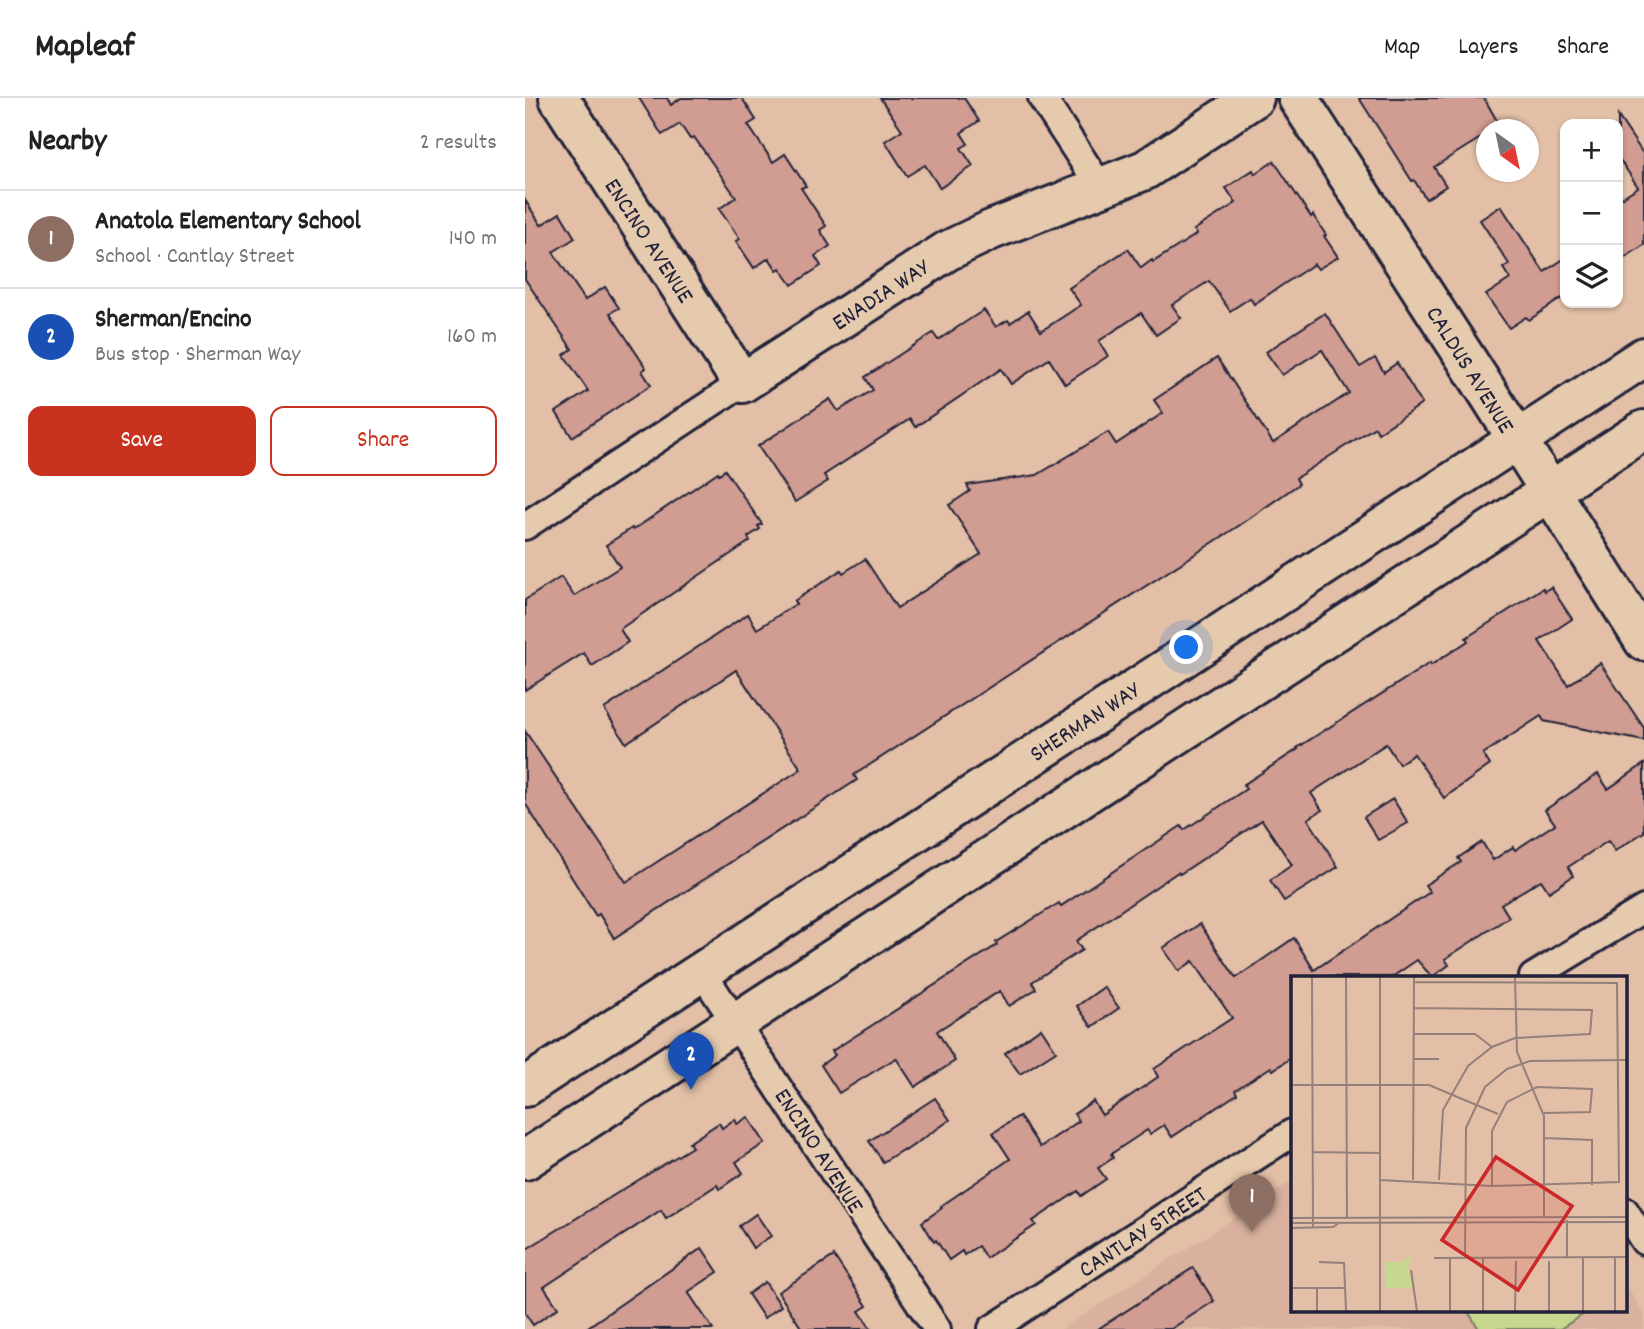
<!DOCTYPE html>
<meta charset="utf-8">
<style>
:root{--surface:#fff;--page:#f6f6f6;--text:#222;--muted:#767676;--line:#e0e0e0;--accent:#c8321e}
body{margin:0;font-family:Dekko,sans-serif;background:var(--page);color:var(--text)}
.controls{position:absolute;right:21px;top:21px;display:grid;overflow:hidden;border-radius:14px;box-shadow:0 2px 5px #0004}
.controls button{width:63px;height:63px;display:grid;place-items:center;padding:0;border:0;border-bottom:2px solid var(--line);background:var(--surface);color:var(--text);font:35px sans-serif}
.compass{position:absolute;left:951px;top:21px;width:63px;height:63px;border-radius:50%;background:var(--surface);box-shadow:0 2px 5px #0004;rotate:147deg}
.you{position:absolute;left:662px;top:550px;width:24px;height:24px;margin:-18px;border:5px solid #fff;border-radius:50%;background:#1a73e8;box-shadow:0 0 0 10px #1a73e833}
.badge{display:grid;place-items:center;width:46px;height:46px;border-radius:50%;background:var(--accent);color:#fff;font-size:23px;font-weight:700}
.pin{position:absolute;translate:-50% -58px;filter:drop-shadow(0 2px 4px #0008)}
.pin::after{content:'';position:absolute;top:37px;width:24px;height:21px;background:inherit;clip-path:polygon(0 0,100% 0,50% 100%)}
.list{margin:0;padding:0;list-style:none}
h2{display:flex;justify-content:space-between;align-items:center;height:91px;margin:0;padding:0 28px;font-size:30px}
h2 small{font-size:23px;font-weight:400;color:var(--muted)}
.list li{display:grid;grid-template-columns:46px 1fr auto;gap:21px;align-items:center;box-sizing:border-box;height:98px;padding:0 28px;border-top:2px solid var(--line)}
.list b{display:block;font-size:26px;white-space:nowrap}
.list p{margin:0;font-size:23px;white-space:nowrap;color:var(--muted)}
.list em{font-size:23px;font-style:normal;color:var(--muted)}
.actions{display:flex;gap:14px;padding:21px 28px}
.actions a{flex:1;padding:16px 0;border:2px solid var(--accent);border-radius:14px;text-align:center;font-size:24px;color:var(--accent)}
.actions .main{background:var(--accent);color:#fff}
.icon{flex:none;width:38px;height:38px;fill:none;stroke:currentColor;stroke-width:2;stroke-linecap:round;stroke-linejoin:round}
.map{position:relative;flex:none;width:1119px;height:1231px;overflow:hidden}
header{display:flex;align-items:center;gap:42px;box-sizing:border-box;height:98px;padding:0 35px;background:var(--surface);border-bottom:2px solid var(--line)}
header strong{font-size:33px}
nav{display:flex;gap:38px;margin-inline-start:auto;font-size:24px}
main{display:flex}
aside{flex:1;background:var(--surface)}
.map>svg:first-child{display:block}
.built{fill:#d9b19e}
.green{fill:#c5d88d;stroke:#747d64;stroke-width:2}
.building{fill:#d19c91;stroke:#22223b;stroke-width:2}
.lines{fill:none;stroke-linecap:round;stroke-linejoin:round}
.street-casing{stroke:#22223b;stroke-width:32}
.secondary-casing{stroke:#22223b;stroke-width:44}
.primary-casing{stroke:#22223b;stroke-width:44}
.street{stroke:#e5caad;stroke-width:26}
.secondary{stroke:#e5caad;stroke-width:38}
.primary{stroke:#e5caad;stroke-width:38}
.labels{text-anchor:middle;stroke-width:5;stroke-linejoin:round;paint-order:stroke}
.street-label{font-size:24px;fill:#22223b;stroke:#e5caad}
.inset-road{fill:none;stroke:#95807b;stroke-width:2}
.view{fill:#cd2829;fill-opacity:0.15;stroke:#cd2829;stroke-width:3.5}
.inset-edge{fill:none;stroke:#22223b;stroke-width:3.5}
</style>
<header>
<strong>Mapleaf</strong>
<nav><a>Map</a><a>Layers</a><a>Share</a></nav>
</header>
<main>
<aside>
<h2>Nearby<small>2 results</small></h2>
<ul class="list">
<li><span class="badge" style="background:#8d6e63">1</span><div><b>Anatola Elementary School</b><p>School · Cantlay Street</p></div><em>140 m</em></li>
<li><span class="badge" style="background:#1a4fb4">2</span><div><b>Sherman/Encino</b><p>Bus stop · Sherman Way</p></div><em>160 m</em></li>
</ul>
<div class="actions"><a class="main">Save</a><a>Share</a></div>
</aside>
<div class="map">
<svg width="1119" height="1231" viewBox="0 0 1119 1231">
<rect width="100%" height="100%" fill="#e2bfa6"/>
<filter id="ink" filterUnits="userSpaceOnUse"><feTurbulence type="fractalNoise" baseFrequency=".0143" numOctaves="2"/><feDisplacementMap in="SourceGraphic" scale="14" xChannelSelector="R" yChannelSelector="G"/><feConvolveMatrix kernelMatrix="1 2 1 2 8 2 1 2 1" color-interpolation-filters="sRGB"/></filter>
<g filter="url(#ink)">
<path class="built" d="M767,1083V1212H1100V1186L1119,1216V1231H537Z"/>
<path class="green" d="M942,1212H1065L1035,1231H954Z"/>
<g class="building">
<path d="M114,0H142L146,7L156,0H217L231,22L223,27L248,64L260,56L281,88L276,90L301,128L295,132L305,148L290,158L296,168L267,187L255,170L252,172L244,160L229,170L211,143L215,141L194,111L211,99L169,39L165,41L155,26L137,37Z"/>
<path d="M355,0H439L454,23L436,35L443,46L436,50L448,68L415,90L400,67L382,78L360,43L377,32Z"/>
<path d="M834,0H959L975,28L969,32H962V36L909,69L921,88L901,101L889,82L887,83Z"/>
<path d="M1093,18L1119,57V147L1093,164V102L1113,89L1093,59Z"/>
<path d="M749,63L786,119L788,117L801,137L799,138L813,159L793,171L789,166L729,206L725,200L705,213L684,183L647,207L656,220L631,237L616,215L574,243L583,258L540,286L524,261L486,286L476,271L390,329L385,321L299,377L303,383L270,404L233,348L305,301L313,313L348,292L340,279L408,235L413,242L459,212L471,229L483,222L485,225L503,213L516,233L556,207L544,190L603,151L616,170L627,162L628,164L672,136L669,132L711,105L701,90L728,72L730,76Z"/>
<path d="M0,102L16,127L35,115L50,140L28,154L60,202L80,189L94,210L85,215L121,270L117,273L126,287L47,339L31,314L63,293L39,257L47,251L0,181Z"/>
<path d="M976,108L1019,174L1040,160V198L1004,222L1001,219L984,230L961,197L985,181L978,170L984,166L955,122Z"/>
<path d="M800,215L835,269L850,260L859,274L872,265L897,306L853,335L850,329L771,380L774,386L715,427L329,677L332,682L89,840L74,816L71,818L0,705V633L101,784L276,671L211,572L101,645L79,611L223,516L232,531L271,506L269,503L298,484L316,472L318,475L340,461L372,510L456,456L424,407L445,393L442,387L512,377L583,334L591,346L638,315L629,302L692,260L748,345L824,295L797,252L757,277L741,254Z"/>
<path d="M200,372L237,426L233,428L235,431L223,439L225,443L95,531L103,544L67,568L59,555L0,592V502L36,479L49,498L95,469L81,447L107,430L108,432L193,374L194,376Z"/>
<path d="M1026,489L1047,521L1014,543L1043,587L1075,565L1119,630V643L1019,623L1016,618L958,656L965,667L919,700L889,656L874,666L861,646L786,695L797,712L783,721L813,769L759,803L745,782L767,767L737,722L655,776L653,774L551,843L557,852L507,884L511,891L484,908L475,893L412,933L430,963L390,989L371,960L314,995L296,967L310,957L307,953L472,847L471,844L534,805L536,808L656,728L659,732L721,691L718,687L773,651L772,650L905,565L906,567L943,543L941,540L1018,490L1020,493Z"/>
<path d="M1119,666V734L1090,753L1083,743L1043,769L1048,778L1024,794L1016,782L976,806L984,819L920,861L924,867L907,879L892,862L867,879H767V959L748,972L746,969L710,992L712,996L647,1039L639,1027L625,1036L622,1032L586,1056L588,1060L573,1070L581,1081L556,1098L553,1093L508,1123L511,1127L461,1160L453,1148L439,1157L437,1153L424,1162L411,1142L409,1144L397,1124L417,1110L416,1108L485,1061L468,1035L494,1018L515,1049L554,1023L549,1016L568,1003L577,1017L633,979L629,971L707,920L668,863L654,873L638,850L675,826L711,880L769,840L789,872L905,794L900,787L936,764L933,760L957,744L968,762L988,749L990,752L1030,726L1020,712L1073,676L1083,691Z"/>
<path d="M868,701L883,725L853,742L839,719Z"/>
<path d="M579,889L594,910L567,929L552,908Z"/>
<path d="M516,930L531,953L495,976L480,955Z"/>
<path d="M410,1000L425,1022L380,1053L379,1051L358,1064L344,1043Z"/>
<path d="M223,1019L240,1045L211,1064L218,1075L194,1091L192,1087L141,1120L136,1112L19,1189L33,1210L8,1227L0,1215V1152L167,1049L164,1045L194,1025L197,1030L210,1021L212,1026Z"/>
<path d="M231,1116L246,1138L228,1150L214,1128Z"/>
<path d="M177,1150L193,1174L163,1194L188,1231H60Z"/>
<path d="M309,1158L342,1208L334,1213L346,1231H277L253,1194Z"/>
<path d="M668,1170L689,1203L646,1231H573Z"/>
<path d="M240,1184L256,1208L239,1220L223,1196Z"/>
</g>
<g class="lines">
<g class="street-casing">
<g id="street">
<path d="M517,0L576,90"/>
<path d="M0,428L217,285"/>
<path d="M177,874L412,1231"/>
<path d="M1008,879L1119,811"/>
<path d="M1100,1113L1119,1143"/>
<path d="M467,1231L767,1035"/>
</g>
</g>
<g class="secondary-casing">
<g id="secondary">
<path d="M34,0L217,285L422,153L466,132L620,72L729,0"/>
<path d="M773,0L965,298L1119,543"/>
</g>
</g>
<g class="primary-casing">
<g id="primary">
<path d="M0,989L1119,259"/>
<path d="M0,1062L1119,332"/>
</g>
</g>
<use href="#street" class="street"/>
<use href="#secondary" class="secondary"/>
<use href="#primary" class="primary"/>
</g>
</g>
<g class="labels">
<g class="street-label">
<text transform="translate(125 142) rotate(57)" y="8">ENCINO AVENUE</text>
<text transform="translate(355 196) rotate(-33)" y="8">ENADIA WAY</text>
<text transform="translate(946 271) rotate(58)" y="8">CALDUS AVENUE</text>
<text transform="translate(559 623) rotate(-33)" y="8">SHERMAN WAY</text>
<text transform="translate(295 1052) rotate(57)" y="8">ENCINO AVENUE</text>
<text transform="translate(617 1133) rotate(-33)" y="8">CANTLAY STREET</text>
</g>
</g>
<g transform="translate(766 878)">
<rect width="336" height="336" fill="#e2bfa6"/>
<path d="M120,279L117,295L124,312H95L94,286H110Z" fill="#c5d88d"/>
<path class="inset-road" d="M21,1L22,252M55,1L56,242M89,1V335M224,1L226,76L253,140V242M122,32L301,34L299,58L224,62L201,71L177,90L152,134L148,204M122,58H184L201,71M122,83H148M0,109H138L207,138M253,162L301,164V209M21,176L89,177M89,204L201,210L328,206L326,7L122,6M122,204L123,1M201,210V155L216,126L246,111L301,113L299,136L253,137M0,242L336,241M0,247L336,246M0,252L42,251L48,247M174,281L175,152L194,111L216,93L239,85L336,84M276,281V244M292,281V335M324,281V335M143,282L336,281M159,282V335M192,282V335M258,285V335M28,286L53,287L55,335M120,294L126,335M0,312H54M26,312V335M224,335L225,285"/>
<path class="view" d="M205,181L281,230L227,314L151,264Z"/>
<rect width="336" height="336" class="inset-edge"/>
</g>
</svg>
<div class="controls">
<button>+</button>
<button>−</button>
<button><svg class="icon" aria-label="layers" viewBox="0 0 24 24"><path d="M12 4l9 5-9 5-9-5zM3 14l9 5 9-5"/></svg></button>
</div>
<svg class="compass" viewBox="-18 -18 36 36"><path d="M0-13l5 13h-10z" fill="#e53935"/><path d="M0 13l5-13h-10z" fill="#767676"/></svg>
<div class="you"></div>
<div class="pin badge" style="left:727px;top:1134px;background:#8d6e63">1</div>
<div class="pin badge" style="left:166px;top:992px;background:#1a4fb4">2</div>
</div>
</main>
